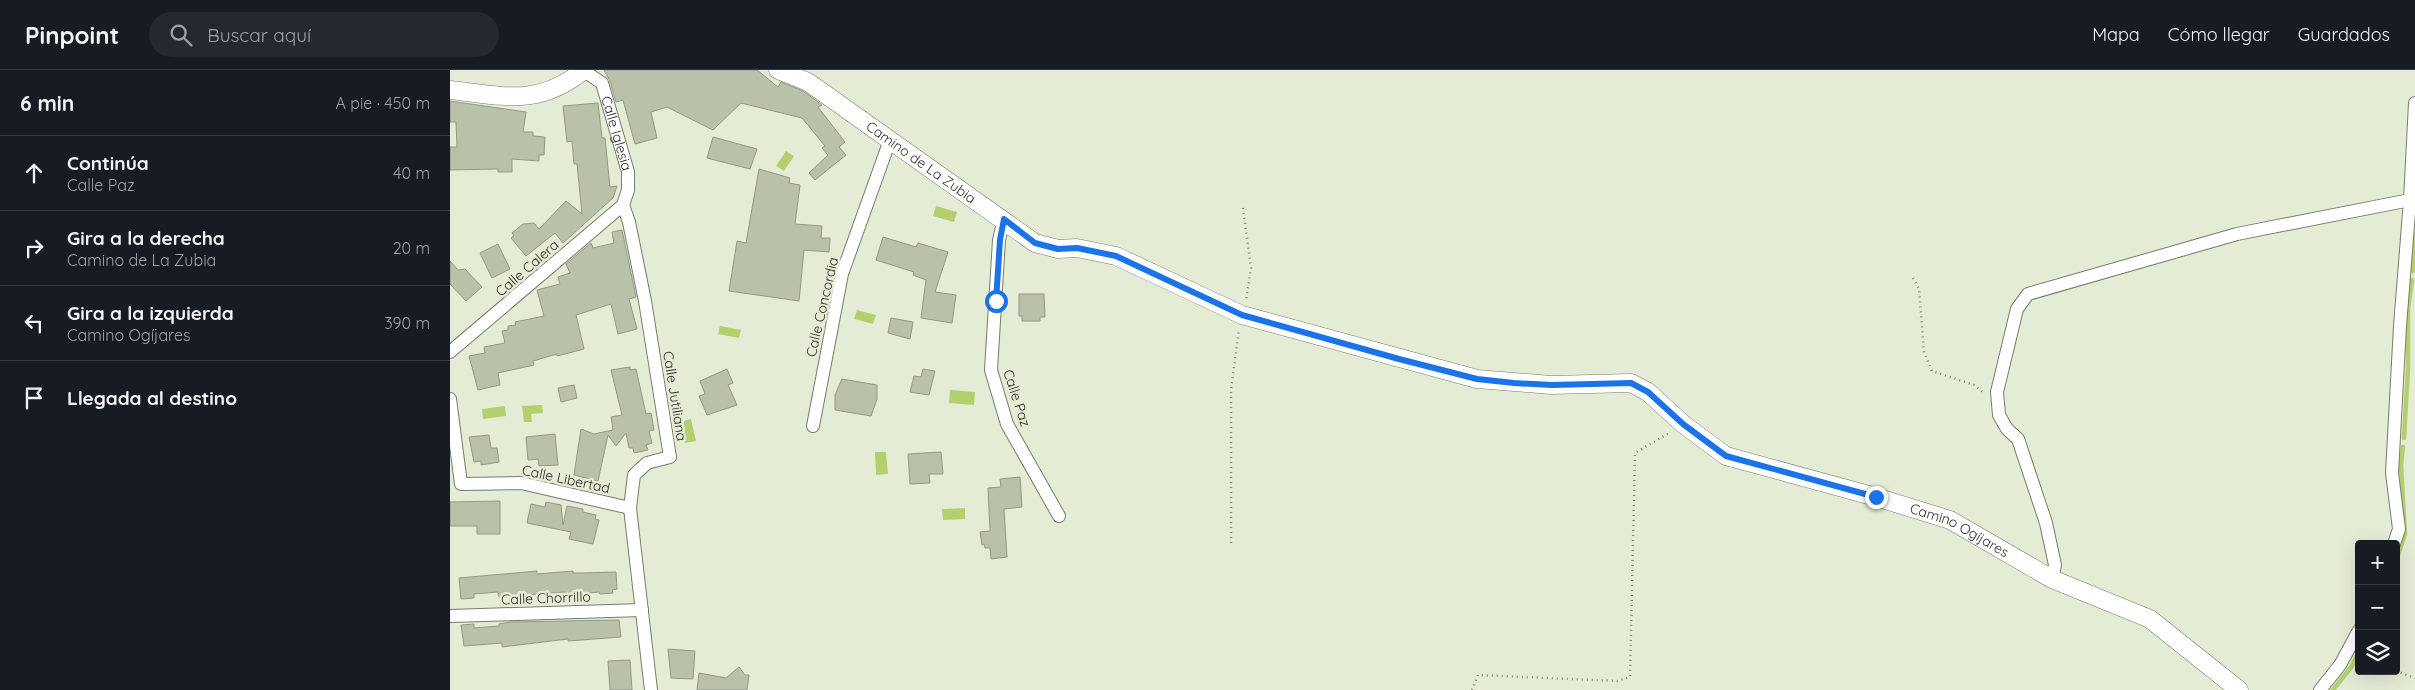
<!DOCTYPE html>
<html lang="es">
<meta charset="utf-8">
<style>
:root{--surface:#171b24;--page:#242831;--text:#f1f3f6;--muted:#9ea1a6;--line:#363941}
body{margin:0;font-family:Quicksand,sans-serif;background:var(--page);color:var(--text)}
.controls{position:absolute;right:15px;bottom:15px;display:grid;overflow:hidden;border-radius:5px;box-shadow:0 5px 20px #0002}
.controls button{width:45px;height:45px;display:grid;place-items:center;padding:0;border:0;border-bottom:1px solid var(--line);background:var(--surface);color:var(--text);font:25px sans-serif}
.stop{position:absolute;width:15px;height:15px;margin:-11px;border:4px solid #1a73e8;border-radius:50%;background:#fff}
.stop.end{background:#1a73e8;border-color:#fff;box-shadow:0 1px 5px #0008}
.list{margin:0;padding:0;list-style:none}
h2{display:flex;justify-content:space-between;align-items:center;height:65px;margin:0;padding:0 20px;font-size:21px}
h2 small{font-size:16px;font-weight:400;color:var(--muted)}
.list li{display:grid;grid-template-columns:32px 1fr auto;gap:15px;align-items:center;box-sizing:border-box;height:75px;padding:0 20px;border-top:1px solid var(--line)}
.list b{display:block;font-size:19px;white-space:nowrap}
.list p{margin:0;font-size:16px;white-space:nowrap;color:var(--muted)}
.list em{font-size:16px;font-style:normal;color:var(--muted)}
.icon{flex:none;width:28px;height:28px;fill:none;stroke:currentColor;stroke-width:2;stroke-linecap:round;stroke-linejoin:round}
.map{position:relative;flex:none;width:1965px;height:620px;overflow:hidden}
header{display:flex;align-items:center;gap:30px;box-sizing:border-box;height:70px;padding:0 25px;background:var(--surface);border-bottom:1px solid var(--line)}
header strong{font-size:24px}
nav{display:flex;gap:28px;margin-inline-start:auto;font-size:18px}
.search{width:350px;height:45px;background:var(--page);display:flex;align-items:center;gap:12px;box-sizing:border-box;padding:0 18px;border-radius:28px;color:var(--muted);font-size:19px}
main{display:flex}
aside{flex:1;background:var(--surface)}
.map>svg:first-child{display:block}
.water{fill:#b5cf6e}
.lines{fill:none;stroke-linecap:round;stroke-linejoin:round}
.stream{stroke:#b5cf6e;stroke-width:4.5}
.building{fill:#bac1ab;stroke:#929884}
.street-casing{stroke:#767d69;stroke-width:14}
.secondary-casing{stroke:#767d69;stroke-width:19}
.path{stroke:#828778;stroke-width:2.5;stroke-dasharray:1 4;stroke-linecap:butt}
.street{stroke:#fff;stroke-width:12}
.secondary{stroke:#fff;stroke-width:18}
.route{stroke:#1a73e8;stroke-width:6}
.labels{text-anchor:middle;stroke-width:5;stroke-linejoin:round;paint-order:stroke}
.street-label{font-size:14px;fill:#2d2f27;stroke:#e5ecd6}
</style>
<header>
<strong>Pinpoint</strong>
<div class="search"><svg class="icon" aria-label="search" viewBox="0 0 24 24"><circle cx="10" cy="10" r="6"/><path d="M15 15l6 6"/></svg>Buscar aquí</div>
<nav><a>Mapa</a><a>Cómo llegar</a><a>Guardados</a></nav>
</header>
<main>
<aside>
<h2>6 min<small>A pie · 450 m</small></h2>
<ul class="list">
<li><svg class="icon" aria-label="ahead" viewBox="0 0 24 24"><path d="M12 20V5M6 11l6-6 6 6"/></svg><div><b>Continúa</b><p>Calle Paz</p></div><em>40 m</em></li>
<li><svg class="icon" aria-label="right" viewBox="0 0 24 24"><path d="M7 20v-9h11M14 6l5 5-5 5"/></svg><div><b>Gira a la derecha</b><p>Camino de La Zubia</p></div><em>20 m</em></li>
<li><svg class="icon" aria-label="left" viewBox="0 0 24 24"><path d="M17 20v-9H6M10 6l-5 5 5 5"/></svg><div><b>Gira a la izquierda</b><p>Camino Ogíjares</p></div><em>390 m</em></li>
<li><svg class="icon" aria-label="arrive" viewBox="0 0 24 24"><path d="M6 21V4h12l-3 4 3 4H6"/></svg><div><b>Llegada al destino</b></div></li>
</ul>
</aside>
<div class="map">
<svg width="1965" height="620" viewBox="0 0 1965 620">
<rect width="100%" height="100%" fill="#e5ecd6"/>
<g class="water">
<path d="M336,81L344,86L334,101L326,96Z"/>
<path d="M486,136L507,142L504,152L483,146Z"/>
<path d="M407,240L426,245L423,254L404,249Z"/>
<path d="M270,256L291,260L289,268L268,264Z"/>
<path d="M500,320L525,322L524,335L499,333Z"/>
<path d="M92,335L93,343L81,344L82,352H74L72,336Z"/>
<path d="M55,336L56,346L33,349L32,339Z"/>
<path d="M241,349L246,371L235,373L231,352Z"/>
<path d="M425,382H436L438,404L426,405Z"/>
<path d="M515,438V449L493,450L492,439Z"/>
</g>
<g class="lines">
<g class="stream">
<path d="M1963,201L1965,164"/>
<path d="M1954,368L1958,299V239L1962,210"/>
<path d="M1946,491L1955,464L1951,395L1953,377"/>
<path d="M1883,620L1902,596L1909,581"/>
</g>
</g>
<g class="building">
<path d="M154,0H307L328,17L331,12L353,21L372,35L368,37L395,72L389,77L396,85L365,110L359,103L378,85L372,78L375,76L352,48L291,33L263,60L217,37L201,42L207,68L185,74L173,30L166,32L160,11Z"/>
<path d="M0,31L76,42L73,62H83V66L95,67L94,85H89V91L62,89V102H48V99L0,100V77H7L6,52H0Z"/>
<path d="M148,33L152,68H155L160,117L167,116L163,128L113,173L105,163L76,186L61,168L64,166L62,163L73,154L84,153L89,159L116,131L132,144L127,94H124L122,71L117,72L113,36Z"/>
<path d="M263,67L307,79L300,99L257,88Z"/>
<path d="M309,99L340,108L339,113L350,115L345,154L372,156L371,168H380L379,182L354,180L349,231L279,221L287,171L296,173Z"/>
<path d="M172,160L186,227L179,229L187,259L168,264L161,234L126,245L134,279L107,286V284L83,291L84,295L48,303L50,315L28,320L19,286L35,283L34,277L55,273L52,261L58,260V256L66,255L65,252L94,246L87,220L110,214L108,207L120,203L116,194L141,173L143,178L164,173L162,162Z"/>
<path d="M433,167L466,177L468,173L498,182L485,222L506,225L502,253L471,248L476,210L463,205L464,202L426,190Z"/>
<path d="M48,174L60,199L42,208L30,183Z"/>
<path d="M0,191L8,200L15,199L32,217L16,231L0,214Z"/>
<path d="M569,224H594L595,247H590V251H572V246H569Z"/>
<path d="M441,248L463,252L460,269L438,263Z"/>
<path d="M180,297V300L186,299L196,344L201,343L204,360L199,361L202,373L196,375L198,380L184,383L183,378H179L176,363L166,376L158,365L148,411L124,405L131,359L144,364L163,360L161,347L172,345L161,300Z"/>
<path d="M277,299L283,313L278,315L287,335L257,345L249,326L255,324L250,311Z"/>
<path d="M473,299L485,301L479,325L460,322L464,306L471,307Z"/>
<path d="M392,309L427,315V329L421,346L385,340V325Z"/>
<path d="M124,315L127,328L111,332L108,318Z"/>
<path d="M105,364L108,395L89,396L88,389L78,390L76,367Z"/>
<path d="M39,365L41,378H47L49,392L31,395V391L24,392L19,367Z"/>
<path d="M491,382L493,404H479L480,413L460,414L458,384Z"/>
<path d="M570,407L572,437L554,439L557,487L541,489L540,478H535L534,474L532,475L530,462L540,461L538,418L551,417L550,409Z"/>
<path d="M50,431V464H27V456H0V432Z"/>
<path d="M96,432L111,435L113,455L117,436L133,439V442L146,445L145,449L149,450L143,474L119,469L121,462L77,453L81,434L95,437Z"/>
<path d="M87,501V504L123,501V503H132L166,502L167,519L162,520L163,523L150,524L149,522L116,525L115,522L49,527L48,522L24,524V528L11,529L9,508Z"/>
<path d="M169,550L171,567L118,571V569L52,577V573L14,576L11,555L24,554V558L49,556V554L60,552Z"/>
<path d="M218,579L245,581L243,609L221,608Z"/>
<path d="M180,590L182,620H160L158,591Z"/>
<path d="M289,597L295,605H299L297,620H247L249,603L276,608Z"/>
</g>
<g class="lines">
<g class="street-casing">
<g id="street">
<path id="s1" d="M134,1L152,13L178,102V120L173,135"/>
<path d="M173,135L179,152L195,231L220,387L197,393L184,405L180,438L201,620"/>
<path d="M554,149L549,170L541,300L557,354L609,446"/>
<path d="M0,282L173,135"/>
<path d="M0,329L11,414L71,413L180,438"/>
<path d="M363,356L392,204L440,70"/>
<path d="M1944,474L1949,459L1942,403L1950,256L1960,130"/>
<path d="M1602,509L1605,495L1596,453L1568,369L1557,359L1549,345L1547,322L1567,239L1578,224L1787,164L1960,130L1965,33"/>
<path d="M0,546L192,540"/>
<path d="M1870,620L1890,595L1909,560"/>
</g>
</g>
<g class="secondary-casing">
<g id="secondary">
<path id="s2" d="M328,0L358,12L585,173L608,179L627,178L666,186L792,245L1027,309L1101,315L1181,313L1198,322L1233,354L1276,386L1426,427L1500,450L1602,509L1700,549L1789,620"/>
<path d="M0,20C54,26 88,37 134,0"/>
</g>
</g>
<g class="path">
<path d="M793,138L801,198L796,231"/>
<path d="M1463,208L1469,219L1474,282L1482,301L1524,315L1534,323"/>
<path d="M781,473V319L789,260"/>
<path d="M1946,601L1965,608"/>
<path d="M1022,620L1028,605L1167,611L1180,607L1185,383L1219,363"/>
</g>
<use href="#street" class="street"/>
<use href="#secondary" class="secondary"/>
</g>
<g class="lines">
<path class="route" d="M546,231L550,170L554,149L585,173L608,179L627,178L666,186L792,245L949,289L1027,309L1064,313L1102,315L1181,313L1198,322L1233,354L1276,386L1426,427"/>
</g>
<g class="labels">
<g class="street-label">
<text dy="5" stroke="none"><textPath href="#s1" startOffset="74">Calle Iglesia</textPath></text>
<text dy="5" stroke="none"><textPath href="#s2" startOffset="171">Camino de La Zubia</textPath></text>
<text transform="translate(77 198) rotate(-41)" y="5">Calle Calera</text>
<text transform="translate(372 237) rotate(-77)" y="5">Calle Concordia</text>
<text transform="translate(225 326) rotate(81)" y="5">Calle Jutiliana</text>
<text transform="translate(567 328) rotate(72)" y="5">Calle Paz</text>
<text transform="translate(116 409) rotate(12)" y="5">Calle Libertad</text>
<text dy="5" stroke="none"><textPath href="#s2" startOffset="1296">Camino Ogíjares</textPath></text>
<text transform="translate(96 528) rotate(-2)" y="5">Calle Chorrillo</text>
</g>
</g>
</svg>
<div class="controls">
<button>+</button>
<button>−</button>
<button><svg class="icon" aria-label="layers" viewBox="0 0 24 24"><path d="M12 4l9 5-9 5-9-5zM3 14l9 5 9-5"/></svg></button>
</div>
<div class="stop" style="left:546px;top:231px"></div>
<div class="stop end" style="left:1426px;top:427px"></div>
</div>
</main>
